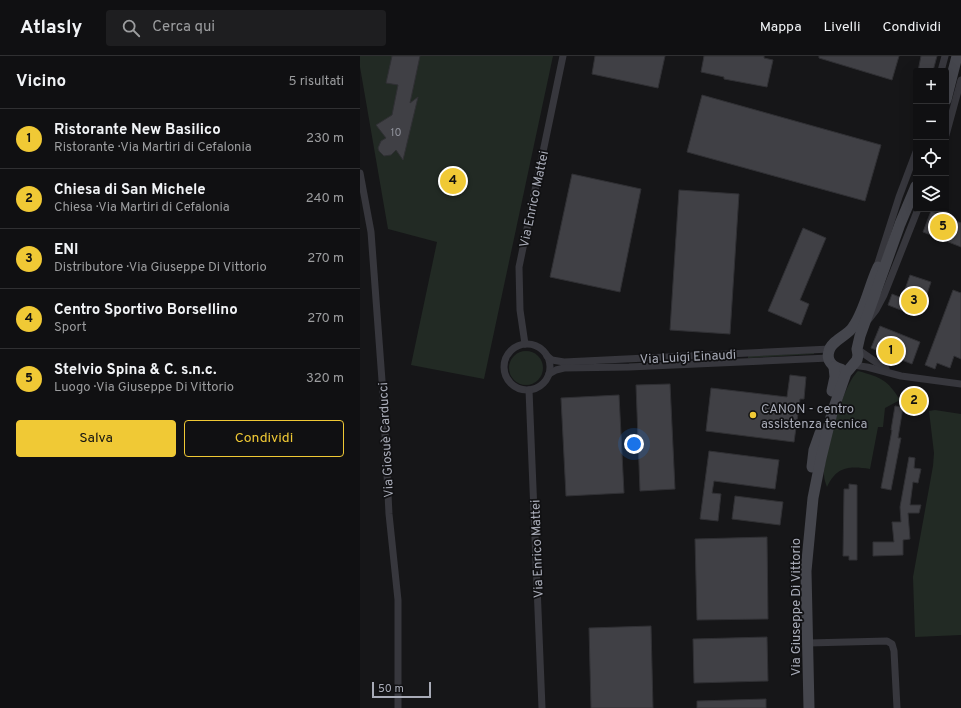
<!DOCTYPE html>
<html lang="it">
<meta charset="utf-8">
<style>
:root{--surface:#101012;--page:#1e1e20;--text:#f1f3f6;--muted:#9c9d9f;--line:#303032;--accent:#f0c935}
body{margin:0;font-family:Overpass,sans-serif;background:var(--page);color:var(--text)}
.controls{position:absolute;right:12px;top:12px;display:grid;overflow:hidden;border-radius:4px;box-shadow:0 4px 16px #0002}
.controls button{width:36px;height:36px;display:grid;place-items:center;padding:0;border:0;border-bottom:1px solid var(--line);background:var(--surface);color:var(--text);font:20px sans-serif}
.scale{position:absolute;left:12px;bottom:10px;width:59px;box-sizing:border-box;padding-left:4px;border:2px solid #a8abb7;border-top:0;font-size:11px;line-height:14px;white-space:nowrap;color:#a8abb7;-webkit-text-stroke:3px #111113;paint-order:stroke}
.you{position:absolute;left:274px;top:388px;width:14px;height:14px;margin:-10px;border:3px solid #fff;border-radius:50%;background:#1a73e8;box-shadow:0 0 0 6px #1a73e833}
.badge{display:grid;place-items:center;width:26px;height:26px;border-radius:50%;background:var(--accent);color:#111;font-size:13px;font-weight:700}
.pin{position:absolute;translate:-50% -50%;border:2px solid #fff;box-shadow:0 1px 4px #0006}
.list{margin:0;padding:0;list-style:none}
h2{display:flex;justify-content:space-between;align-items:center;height:52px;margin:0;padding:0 16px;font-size:17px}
h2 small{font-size:13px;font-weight:400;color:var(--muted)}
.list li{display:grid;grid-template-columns:26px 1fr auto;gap:12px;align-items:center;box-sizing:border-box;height:60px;padding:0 16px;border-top:1px solid var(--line)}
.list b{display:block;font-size:15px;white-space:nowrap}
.list p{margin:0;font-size:13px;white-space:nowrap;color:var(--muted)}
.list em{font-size:13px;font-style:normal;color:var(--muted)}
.actions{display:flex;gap:8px;padding:12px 16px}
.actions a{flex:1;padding:9px 0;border:1px solid var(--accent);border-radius:4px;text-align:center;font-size:14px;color:var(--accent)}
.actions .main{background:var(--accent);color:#111}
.icon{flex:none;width:22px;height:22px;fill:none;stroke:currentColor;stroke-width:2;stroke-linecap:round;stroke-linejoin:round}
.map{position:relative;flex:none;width:601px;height:652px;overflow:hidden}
header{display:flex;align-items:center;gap:24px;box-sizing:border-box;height:56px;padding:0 20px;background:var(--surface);border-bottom:1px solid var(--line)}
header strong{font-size:19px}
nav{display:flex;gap:22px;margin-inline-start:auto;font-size:14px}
.search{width:280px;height:36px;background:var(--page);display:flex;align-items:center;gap:10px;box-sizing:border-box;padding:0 14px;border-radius:4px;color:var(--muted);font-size:15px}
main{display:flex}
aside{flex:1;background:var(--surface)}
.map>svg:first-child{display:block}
.green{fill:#222a24}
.building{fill:#404045;stroke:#303034}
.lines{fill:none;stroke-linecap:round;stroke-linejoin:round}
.street{stroke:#37373d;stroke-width:7}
.secondary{stroke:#45464d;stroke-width:11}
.poi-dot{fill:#f0c935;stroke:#111113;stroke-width:1.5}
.labels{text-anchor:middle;stroke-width:3.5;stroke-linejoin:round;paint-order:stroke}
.number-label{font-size:11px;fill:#8e909a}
.street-label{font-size:13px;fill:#a8abb7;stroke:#111113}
.poi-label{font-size:13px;fill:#a8abb7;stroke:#111113;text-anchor:start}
</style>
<header>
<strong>Atlasly</strong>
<div class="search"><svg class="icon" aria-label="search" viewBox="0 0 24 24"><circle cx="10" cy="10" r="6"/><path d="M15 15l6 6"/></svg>Cerca qui</div>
<nav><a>Mappa</a><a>Livelli</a><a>Condividi</a></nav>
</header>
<main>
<aside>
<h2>Vicino<small>5 risultati</small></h2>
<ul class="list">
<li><span class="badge">1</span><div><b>Ristorante New Basilico</b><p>Ristorante · Via Martiri di Cefalonia</p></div><em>230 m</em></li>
<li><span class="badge">2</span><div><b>Chiesa di San Michele</b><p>Chiesa · Via Martiri di Cefalonia</p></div><em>240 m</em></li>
<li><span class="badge">3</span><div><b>ENI</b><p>Distributore · Via Giuseppe Di Vittorio</p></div><em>270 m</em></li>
<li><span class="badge">4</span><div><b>Centro Sportivo Borsellino</b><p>Sport</p></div><em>270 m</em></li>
<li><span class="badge">5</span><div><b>Stelvio Spina &amp; C. s.n.c.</b><p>Luogo · Via Giuseppe Di Vittorio</p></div><em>320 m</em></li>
</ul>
<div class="actions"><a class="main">Salva</a><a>Condividi</a></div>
</aside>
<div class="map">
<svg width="601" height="652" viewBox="0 0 601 652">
<rect width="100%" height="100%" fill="#161618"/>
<g class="green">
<path d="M0,0H193L124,323L51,309L77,186L28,173L0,11Z"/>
<circle cx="166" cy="312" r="17"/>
<path d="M454,298L389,302H388V300L454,297Z"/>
<path d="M498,315C520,321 528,324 540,344L525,352L523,371H518L510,413C489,410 477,410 467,431C466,428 464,423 464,419C465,397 482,330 498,315Z"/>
<path d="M575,354L601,358V579L555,581L553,521L573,410L574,397L569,355Z"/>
</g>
<g class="building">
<path d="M32,0H60L50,47L58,41L43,104L36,94L31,99L24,100L19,95L18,92L21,85L26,82L16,69L32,59L38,29L26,27Z"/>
<path d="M235,0H305L298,32L232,18Z"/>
<path d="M344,0H404V2L413,4L407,31L364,23V21L341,16Z"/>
<path d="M459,0H539L532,24L459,2Z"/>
<path d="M561,0H577L573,15H558Z"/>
<path d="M342,39L521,89L505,145L327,96Z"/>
<path d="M212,118L281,133L260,236L190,221Z"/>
<path d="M319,134L379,138L370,278L310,274Z"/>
<path d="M571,155L601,167V191L563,176Z"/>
<path d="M443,172L466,182L440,244L449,248L441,269L408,255Z"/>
<path d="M550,219L571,226L567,238L564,237L556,260L528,249L532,238L542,242Z"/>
<path d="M593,234L601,237V303L594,300L590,312L577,307L575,313L565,309Z"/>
<path d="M520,270L560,286L552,308L511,292Z"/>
<path d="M430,319L446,321L444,343H440L434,386L346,375L351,332L427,341Z"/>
<path d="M310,328L315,433L280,435L276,329Z"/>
<path d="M550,337L553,339L556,338L560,350L552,352L548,341L549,340Z"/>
<path d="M259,339L264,437L206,440L201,342Z"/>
<path d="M535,350L543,351L538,382H541L531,434L521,432L532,374H531Z"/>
<path d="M349,395L419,404L415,433L354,425L352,437L361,438L358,465L340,463Z"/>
<path d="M549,401L555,402L554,412L561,413L558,427L553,426L550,449H561L559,457H548L550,483L543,484V499L513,500V486H534L532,466H541L540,451Z"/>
<path d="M489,428L497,429V504H489V500H483L484,433H489Z"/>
<path d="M375,440L423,446L420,469L372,463Z"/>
<path d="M407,481L408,563L337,564L335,483Z"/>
<path d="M291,570L293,652H231L229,572Z"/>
<path d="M407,581L408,625L334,627L333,583Z"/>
<path d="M406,643V652H337V645Z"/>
</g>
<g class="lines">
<g class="street">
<path d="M581,15L585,0"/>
<path d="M586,79L601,24"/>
<path d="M0,117L11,176L23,338L29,458L38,544V652"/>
<path d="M516,213L539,141L556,96"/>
<path d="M509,263L516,254L524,239L558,153"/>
<path d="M165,288L160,254L159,211L203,0"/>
<circle cx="167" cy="311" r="23"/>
<path d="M497,293L526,313"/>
<path d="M187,300L192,304L204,306L470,293"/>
<path d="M493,309L507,311L541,320L601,328"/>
<path d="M189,318L196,314L204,312L269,311L469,302"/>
<path d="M169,334L182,652"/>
<path d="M448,587L527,585L532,588L534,595L537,652"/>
</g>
<g class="secondary">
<path d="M586,44L597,0"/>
<path d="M481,313C472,311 466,304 469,295C471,285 487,280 493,271C505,254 509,230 518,211"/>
<path d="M472,335L475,321L474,311"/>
<path d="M452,411L454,394L460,377"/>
<path d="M449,652L446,515L453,442L461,402L472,357L486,317L497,304L498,299L497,293L500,280L540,168L556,130"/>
</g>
</g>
<circle class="poi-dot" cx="393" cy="359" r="4"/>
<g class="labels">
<g class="number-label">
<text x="36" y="80">10</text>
</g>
<g class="street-label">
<text transform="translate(173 143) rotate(-78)" y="5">Via Enrico Mattei</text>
<text transform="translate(328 300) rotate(-3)" y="5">Via Luigi Einaudi</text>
<text transform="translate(25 384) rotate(-93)" y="5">Via Giosuè Carducci</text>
<text transform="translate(176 493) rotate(-92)" y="5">Via Enrico Mattei</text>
<text transform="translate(435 551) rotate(-90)" y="5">Via Giuseppe Di Vittorio</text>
</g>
<g class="poi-label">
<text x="401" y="357">CANON - centro<tspan x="401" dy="15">assistenza tecnica</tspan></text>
</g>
</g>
</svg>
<div class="controls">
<button>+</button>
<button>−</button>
<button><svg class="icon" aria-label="locate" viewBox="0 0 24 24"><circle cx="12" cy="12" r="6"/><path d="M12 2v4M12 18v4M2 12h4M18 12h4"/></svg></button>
<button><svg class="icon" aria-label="layers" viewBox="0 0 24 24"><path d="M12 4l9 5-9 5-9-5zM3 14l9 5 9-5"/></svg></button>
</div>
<div class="scale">50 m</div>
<div class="you"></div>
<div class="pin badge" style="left:531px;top:295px">1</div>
<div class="pin badge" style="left:554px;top:345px">2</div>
<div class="pin badge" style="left:554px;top:245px">3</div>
<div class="pin badge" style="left:93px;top:125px">4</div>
<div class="pin badge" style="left:583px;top:171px">5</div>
</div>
</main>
